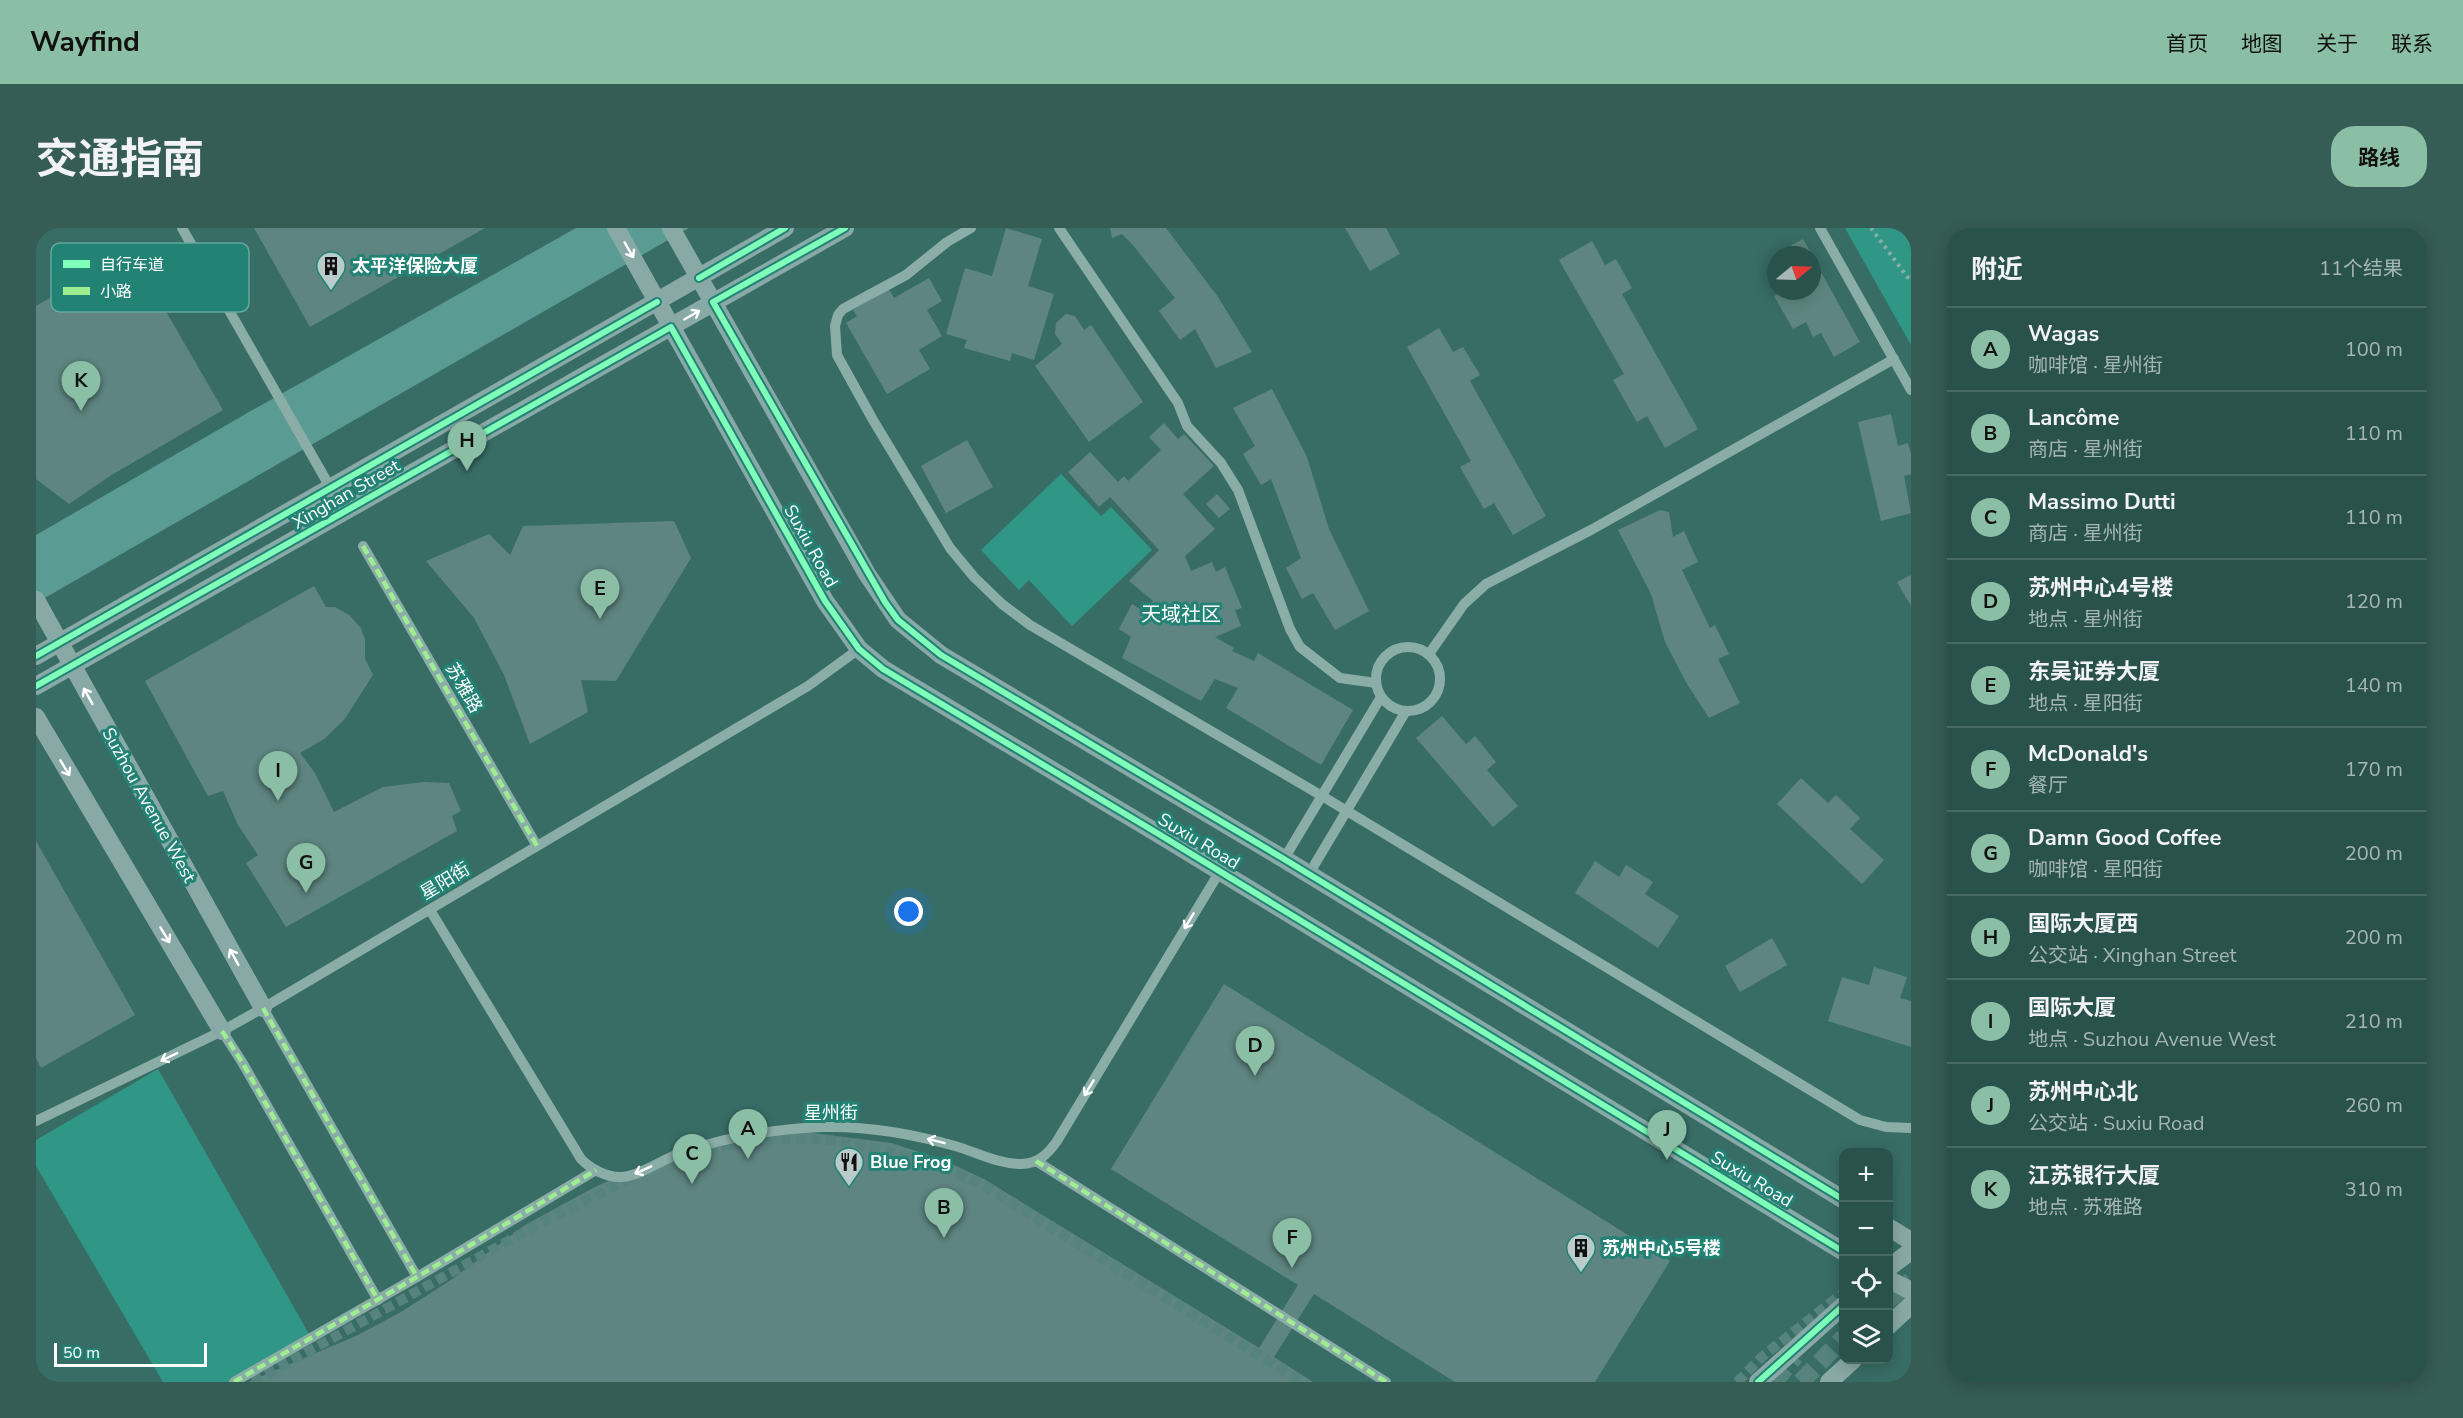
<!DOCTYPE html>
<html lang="zh">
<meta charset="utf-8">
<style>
:root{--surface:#2a524c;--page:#365c56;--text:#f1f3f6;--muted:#a5b6b5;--line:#466964;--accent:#8abfa5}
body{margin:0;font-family:"Nunito Sans","Noto Sans SC",sans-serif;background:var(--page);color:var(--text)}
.controls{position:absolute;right:18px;bottom:18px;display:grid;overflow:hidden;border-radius:12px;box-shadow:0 3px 15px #0003}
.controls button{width:54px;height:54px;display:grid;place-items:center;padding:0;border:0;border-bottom:2px solid var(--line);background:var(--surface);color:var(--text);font:30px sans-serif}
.compass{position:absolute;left:1731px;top:18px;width:54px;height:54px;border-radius:50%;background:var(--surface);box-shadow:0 3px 15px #0003;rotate:71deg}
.scale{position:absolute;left:18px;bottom:15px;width:153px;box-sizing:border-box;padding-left:6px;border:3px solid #fff;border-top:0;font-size:16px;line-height:21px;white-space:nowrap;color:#fff;-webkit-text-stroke:4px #228375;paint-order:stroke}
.you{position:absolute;left:873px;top:684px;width:21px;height:21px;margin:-15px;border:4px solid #fff;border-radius:50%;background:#1a73e8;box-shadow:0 0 0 9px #1a73e833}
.badge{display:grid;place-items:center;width:39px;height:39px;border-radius:50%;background:var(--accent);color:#111;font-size:20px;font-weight:700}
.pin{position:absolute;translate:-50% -50px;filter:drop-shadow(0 2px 3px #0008)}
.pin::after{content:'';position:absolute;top:32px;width:21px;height:18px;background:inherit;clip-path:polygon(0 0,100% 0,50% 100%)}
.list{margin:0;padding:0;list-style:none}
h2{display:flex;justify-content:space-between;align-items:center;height:78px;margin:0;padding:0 24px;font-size:26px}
h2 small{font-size:20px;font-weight:400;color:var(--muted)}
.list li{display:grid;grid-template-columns:39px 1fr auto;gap:18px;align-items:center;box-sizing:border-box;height:84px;padding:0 24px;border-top:2px solid var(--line)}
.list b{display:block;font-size:22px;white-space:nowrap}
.list p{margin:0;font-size:20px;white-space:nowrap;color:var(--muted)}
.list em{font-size:20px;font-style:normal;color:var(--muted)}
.icon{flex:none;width:33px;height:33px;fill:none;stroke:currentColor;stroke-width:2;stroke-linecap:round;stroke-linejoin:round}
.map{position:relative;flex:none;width:1875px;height:1154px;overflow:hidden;border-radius:24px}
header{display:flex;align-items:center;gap:36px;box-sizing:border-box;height:84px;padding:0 30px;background:var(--accent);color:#111}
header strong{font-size:28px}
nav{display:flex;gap:33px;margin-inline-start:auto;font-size:21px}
.intro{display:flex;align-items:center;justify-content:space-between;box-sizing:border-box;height:144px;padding:0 36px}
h1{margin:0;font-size:42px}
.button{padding:15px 27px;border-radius:24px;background:var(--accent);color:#111;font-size:21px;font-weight:700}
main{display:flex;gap:36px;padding:0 36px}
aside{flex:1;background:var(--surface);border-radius:24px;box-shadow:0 3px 15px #0003}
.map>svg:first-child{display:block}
.green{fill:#309787}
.water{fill:#5a9b93}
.building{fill:#5e8581}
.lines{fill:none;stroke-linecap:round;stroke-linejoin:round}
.minor-tunnel{stroke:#56837d;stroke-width:10;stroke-dasharray:10 5;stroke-linecap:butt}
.major-tunnel{stroke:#56837d;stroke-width:18;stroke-dasharray:18 9;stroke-linecap:butt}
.path{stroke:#8aada7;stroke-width:4;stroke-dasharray:3 4.5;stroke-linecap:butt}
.minor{stroke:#8aada7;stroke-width:10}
.major{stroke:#89a9a6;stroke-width:18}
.quiet{stroke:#9fed91;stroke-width:4.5;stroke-dasharray:9 4.5;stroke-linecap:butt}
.cycleway-casing{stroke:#228375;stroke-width:10}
.cycleway{stroke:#80ffba;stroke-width:6}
.oneway{stroke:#fff}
.labels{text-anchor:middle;stroke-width:6;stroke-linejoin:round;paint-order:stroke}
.poi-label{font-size:18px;font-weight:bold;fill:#fff;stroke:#228375;text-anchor:start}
.street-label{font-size:18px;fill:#fff;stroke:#228375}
.neighbourhood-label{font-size:20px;fill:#fff;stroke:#228375}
.key{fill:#228375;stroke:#64a89e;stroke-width:1.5}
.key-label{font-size:16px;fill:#fff}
</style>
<header>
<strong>Wayfind</strong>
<nav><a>首页</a><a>地图</a><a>关于</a><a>联系</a></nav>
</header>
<div class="intro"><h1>交通指南</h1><a class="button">路线</a></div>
<main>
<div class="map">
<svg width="1875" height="1154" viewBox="0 0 1875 1154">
<rect width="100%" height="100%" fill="#386d66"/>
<g class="green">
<path d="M1809,0H1875V117Z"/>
<path d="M1025,246L1065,288L1075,279L1116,322L1036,398L993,352L983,362L945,322Z"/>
<path d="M122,841L273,1106L195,1154H127L0,938V912Z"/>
</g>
<path class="water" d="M540,0H653L0,375V307L213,184Z"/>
<g class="building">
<path d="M218,0H449L274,99Z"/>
<path d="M970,0L1006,11L992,58L1018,66L998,132L976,125L974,133L928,120L931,112L910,106L929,40L956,48Z"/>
<path d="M1074,0H1130L1182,69L1216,124L1180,140L1159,101L1144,112L1123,83L1139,70L1096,16L1086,6L1076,10Z"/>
<path d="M1309,0H1350L1364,26L1334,43Z"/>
<path d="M1767,11L1776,27H1737Z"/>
<path d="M1556,13L1569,37L1580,31L1596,60L1586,66L1662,201L1629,220L1611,188L1601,194L1577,152L1588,146L1523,32Z"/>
<path d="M95,23L187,182L74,248L33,276L0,251V78Z"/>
<path d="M1776,28L1824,114L1798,129L1785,105L1777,109L1770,94L1757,101L1738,68L1747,63H1776Z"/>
<path d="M893,50L906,73L891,82L906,108L883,122L894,141L851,166L810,95L821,88L817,82L853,61L858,70Z"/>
<path d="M1030,86L1039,88L1048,102L1055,97L1107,174L1053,214L999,138L1026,116L1019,106L1020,95Z"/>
<path d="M1403,100L1417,124L1427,119L1444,147L1434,153L1510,288L1477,307L1458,275L1448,281L1424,239L1435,233L1371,119Z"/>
<path d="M1236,161L1271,229L1293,301L1333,383L1299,402L1277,365L1266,371L1250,340L1265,330L1235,251L1225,257L1207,226L1219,218L1197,180Z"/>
<path d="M1855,186L1862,218L1872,215L1875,226V246L1868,248L1875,285L1845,293L1822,194Z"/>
<path d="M1128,195L1142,211L1148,206L1178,238L1147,266L1179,301L1149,328L1155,343L1176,334L1180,344L1189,339L1206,380L1199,382L1205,398L1179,409L1198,420L1196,423L1218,433L1222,425L1317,482L1285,537L1190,480L1202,460L1179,451L1165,473L1086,430L1095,409L1083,401L1096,376L1110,385L1117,373L1093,353L1123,322L1074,269L1063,279L1032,244L1054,224L1082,254L1088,248L1092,253L1125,222L1113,209Z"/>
<path d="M931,212L957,259L910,285L885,238Z"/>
<path d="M1181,266L1194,281L1183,290L1170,276Z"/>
<path d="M1624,282L1633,284L1637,309L1648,303L1662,334L1646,342L1674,400L1679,397L1693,426L1682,431L1704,475L1673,490L1651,456L1629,414L1615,366L1582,302Z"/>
<path d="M638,293L655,330L580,453L545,452L552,484L494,516L468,447L438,390L390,333L453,306L474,327L487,298Z"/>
<path d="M1875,347V378L1861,354Z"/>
<path d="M278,358L290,379H299L313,387L325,400L329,412V431L337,447L308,492L288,511L264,525L279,545L298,584L347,559L388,554L413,555L425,583L416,588L421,603L250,699L210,635L222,627L202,597L187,563L172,568L109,453Z"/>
<path d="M1406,488L1430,516L1439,508L1460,534L1451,542L1482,578L1457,599L1380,510Z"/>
<path d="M1765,550L1792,575L1800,567L1824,590L1814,601L1848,632L1826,656L1741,576Z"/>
<path d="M0,613L99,787L5,840L0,830Z"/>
<path d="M1559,633L1583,649L1590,637L1617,654L1609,666L1643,688L1622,720L1539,665Z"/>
<path d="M1736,710L1751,737L1704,764L1689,738Z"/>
<path d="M1838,739L1871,749L1864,770L1875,773V819L1792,793L1806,749L1833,757Z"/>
<path d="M1188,756L1634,1033L1559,1154H1419L1278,1066L1238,1129L1277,1154H212L322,1107L365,1084L415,1052L489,997L557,960L607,937L673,915L769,904L855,915L905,931L948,951L1223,1120L1262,1057L1075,941Z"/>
</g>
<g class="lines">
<g class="minor-tunnel">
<path d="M671,922C765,896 858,917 945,956L1266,1154"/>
<path d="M217,1154L510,992L597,949"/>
<path d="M1701,1154L1727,1128L1808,1064"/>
</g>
<g class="major-tunnel">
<path d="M1852,1072L1875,1053"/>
<path d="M1738,1154L1759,1128"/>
<path d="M1765,1154L1808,1109"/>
</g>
<path class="path" d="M1835,0L1875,54"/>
<g class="minor">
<path d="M146,0L294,259"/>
<path d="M935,0L911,14L870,47L807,81L802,87L799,98L801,127L837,192L914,320L938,349L966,376L994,397L1286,568L1824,892L1850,899L1875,900"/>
<path d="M1023,0L1142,175L1151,198L1185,235L1202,262L1254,401L1264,419L1304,450L1340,455"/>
<path d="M1784,0L1875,162"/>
<path d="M327,318L501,618"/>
<circle cx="1372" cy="451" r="32"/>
<path d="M1393,426L1428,376L1450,356L1555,302L1858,131"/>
<path d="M1248,631L1345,469"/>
<path d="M1273,646L1370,483"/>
<path d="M394,682L545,931C555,941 571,950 586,949C607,947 626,931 645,925C691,908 739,901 788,899C832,898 877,906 919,918C940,924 962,936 985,936C1002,936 1012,926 1021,913L1184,643"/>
<path d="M227,780L381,1049"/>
<path d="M186,803L206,834L342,1072"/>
<path d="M0,893L186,803L227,780L772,458L823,421"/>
<path d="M1000,933L1350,1154"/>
<path d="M198,1154L381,1049L560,942"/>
</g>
<g class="major">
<path d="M580,0L789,373L823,421L847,441L1121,605L1808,1024"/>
<path d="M635,0L831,346L862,392L905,427L1248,631L1808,972"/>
<path d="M0,372L227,780"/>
<path d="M0,428L749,0"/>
<path d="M0,458L809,0"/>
<path d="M0,489L186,803"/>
<path d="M1852,999L1875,1013"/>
<path d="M1852,1040L1875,1023"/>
<path d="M1852,1051L1875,1063"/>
<path d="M1852,1098L1875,1077"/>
<path d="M1722,1154L1808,1077"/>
<path d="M1793,1154L1817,1132"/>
</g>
<g class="quiet">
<path d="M327,318L501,618"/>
<path d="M227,780L381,1049"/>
<path d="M186,803L206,834L342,1072"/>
<path d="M1000,933L1350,1154"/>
<path d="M198,1154L381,1049L560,942"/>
</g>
<g class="cycleway-casing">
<g id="cycleway">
<path d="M809,0L677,74L849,374L862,392L905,427L1248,631L1808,972"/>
<path d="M663,50L749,0"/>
<path d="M0,428L621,74"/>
<path d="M0,458L635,99L789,373L823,421L847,441L1121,605L1808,1024"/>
<path d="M1722,1154L1808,1077"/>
</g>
</g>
<use href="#cycleway" class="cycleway"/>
</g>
<defs><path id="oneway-shaft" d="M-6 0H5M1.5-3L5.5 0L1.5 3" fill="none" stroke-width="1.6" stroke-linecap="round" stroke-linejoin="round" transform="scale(1.5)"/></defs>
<g class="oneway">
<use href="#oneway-shaft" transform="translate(593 22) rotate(60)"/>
<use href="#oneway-shaft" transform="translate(656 87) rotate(-30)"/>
<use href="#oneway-shaft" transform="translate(52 468) rotate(-119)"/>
<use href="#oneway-shaft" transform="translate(29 540) rotate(59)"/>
<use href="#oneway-shaft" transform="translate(1153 693) rotate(121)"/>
<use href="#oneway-shaft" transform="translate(129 707) rotate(59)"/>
<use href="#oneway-shaft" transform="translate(198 729) rotate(-119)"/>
<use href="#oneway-shaft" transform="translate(133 829) rotate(154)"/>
<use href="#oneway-shaft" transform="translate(1053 860) rotate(121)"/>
<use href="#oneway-shaft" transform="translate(900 913) rotate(-166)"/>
<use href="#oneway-shaft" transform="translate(607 942) rotate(156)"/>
</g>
<defs>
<g id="building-pin" transform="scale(1.5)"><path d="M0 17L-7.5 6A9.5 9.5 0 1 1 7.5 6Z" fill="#b9ccc9" stroke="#228375"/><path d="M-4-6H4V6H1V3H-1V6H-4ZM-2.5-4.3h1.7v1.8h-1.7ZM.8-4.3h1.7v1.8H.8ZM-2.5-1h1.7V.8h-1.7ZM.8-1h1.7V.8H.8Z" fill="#111"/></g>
<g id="restaurant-pin" transform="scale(1.5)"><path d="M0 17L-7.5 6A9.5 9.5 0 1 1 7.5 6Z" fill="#b9ccc9" stroke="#228375"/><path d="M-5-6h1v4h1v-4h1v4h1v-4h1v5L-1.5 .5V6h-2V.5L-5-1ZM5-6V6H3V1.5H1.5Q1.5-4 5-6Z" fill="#111"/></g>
</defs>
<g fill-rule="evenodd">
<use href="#building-pin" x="295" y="38"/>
<use href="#restaurant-pin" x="813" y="934"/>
<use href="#building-pin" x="1545" y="1020"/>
</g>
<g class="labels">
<g class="poi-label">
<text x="316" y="44">太平洋保险大厦</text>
<text x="834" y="940">Blue Frog</text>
<text x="1566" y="1026">苏州中心5号楼</text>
</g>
<g class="street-label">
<text transform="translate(310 266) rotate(-30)" y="6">Xinghan Street</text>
<text transform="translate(775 318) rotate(61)" y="6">Suxiu Road</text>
<text transform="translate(428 460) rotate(60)" y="6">苏雅路</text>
<text transform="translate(113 577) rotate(61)" y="6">Suzhou Avenue West</text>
<text transform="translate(1163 613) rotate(31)" y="6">Suxiu Road</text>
<text transform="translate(409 653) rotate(-31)" y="6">星阳街</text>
<text x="795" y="891">星州街</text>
<text transform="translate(1716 951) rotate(31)" y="6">Suxiu Road</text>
</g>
<g class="neighbourhood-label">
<text x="1145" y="393">天域社区</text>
</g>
</g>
<rect x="15" y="15" width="198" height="69" rx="9" class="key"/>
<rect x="27" y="32" width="27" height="8" fill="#80ffba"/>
<rect x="27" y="59" width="27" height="8" fill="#9fed91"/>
<g class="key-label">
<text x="64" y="42">自行车道</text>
<text x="64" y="69">小路</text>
</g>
</svg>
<div class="controls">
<button>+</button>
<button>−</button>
<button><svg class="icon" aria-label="locate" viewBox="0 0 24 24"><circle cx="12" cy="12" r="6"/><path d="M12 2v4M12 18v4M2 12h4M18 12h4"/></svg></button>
<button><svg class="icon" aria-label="layers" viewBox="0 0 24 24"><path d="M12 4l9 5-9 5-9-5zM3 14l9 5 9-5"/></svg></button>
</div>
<svg class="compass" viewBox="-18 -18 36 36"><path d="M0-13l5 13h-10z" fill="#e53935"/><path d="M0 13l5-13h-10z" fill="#a5b6b5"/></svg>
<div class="scale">50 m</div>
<div class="you"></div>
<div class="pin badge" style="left:712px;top:931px">A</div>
<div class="pin badge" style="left:908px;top:1010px">B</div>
<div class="pin badge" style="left:656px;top:956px">C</div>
<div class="pin badge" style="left:1219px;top:848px">D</div>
<div class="pin badge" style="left:564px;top:391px">E</div>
<div class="pin badge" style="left:1256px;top:1040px">F</div>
<div class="pin badge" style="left:270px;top:665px">G</div>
<div class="pin badge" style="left:431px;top:243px">H</div>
<div class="pin badge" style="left:242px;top:573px">I</div>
<div class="pin badge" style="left:1631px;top:932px">J</div>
<div class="pin badge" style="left:45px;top:183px">K</div>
</div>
<aside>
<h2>附近<small>11个结果</small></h2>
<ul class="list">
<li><span class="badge">A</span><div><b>Wagas</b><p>咖啡馆 · 星州街</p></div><em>100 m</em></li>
<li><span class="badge">B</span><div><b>Lancôme</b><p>商店 · 星州街</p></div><em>110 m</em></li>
<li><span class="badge">C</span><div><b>Massimo Dutti</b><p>商店 · 星州街</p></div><em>110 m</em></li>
<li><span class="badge">D</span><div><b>苏州中心4号楼</b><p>地点 · 星州街</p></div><em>120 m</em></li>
<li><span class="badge">E</span><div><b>东吴证券大厦</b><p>地点 · 星阳街</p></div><em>140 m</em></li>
<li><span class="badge">F</span><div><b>McDonald's</b><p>餐厅</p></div><em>170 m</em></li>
<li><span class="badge">G</span><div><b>Damn Good Coffee</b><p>咖啡馆 · 星阳街</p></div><em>200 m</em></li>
<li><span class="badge">H</span><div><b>国际大厦西</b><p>公交站 · Xinghan Street</p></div><em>200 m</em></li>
<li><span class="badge">I</span><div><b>国际大厦</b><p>地点 · Suzhou Avenue West</p></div><em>210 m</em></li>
<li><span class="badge">J</span><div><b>苏州中心北</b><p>公交站 · Suxiu Road</p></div><em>260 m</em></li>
<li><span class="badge">K</span><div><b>江苏银行大厦</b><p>地点 · 苏雅路</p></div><em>310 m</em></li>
</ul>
</aside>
</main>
